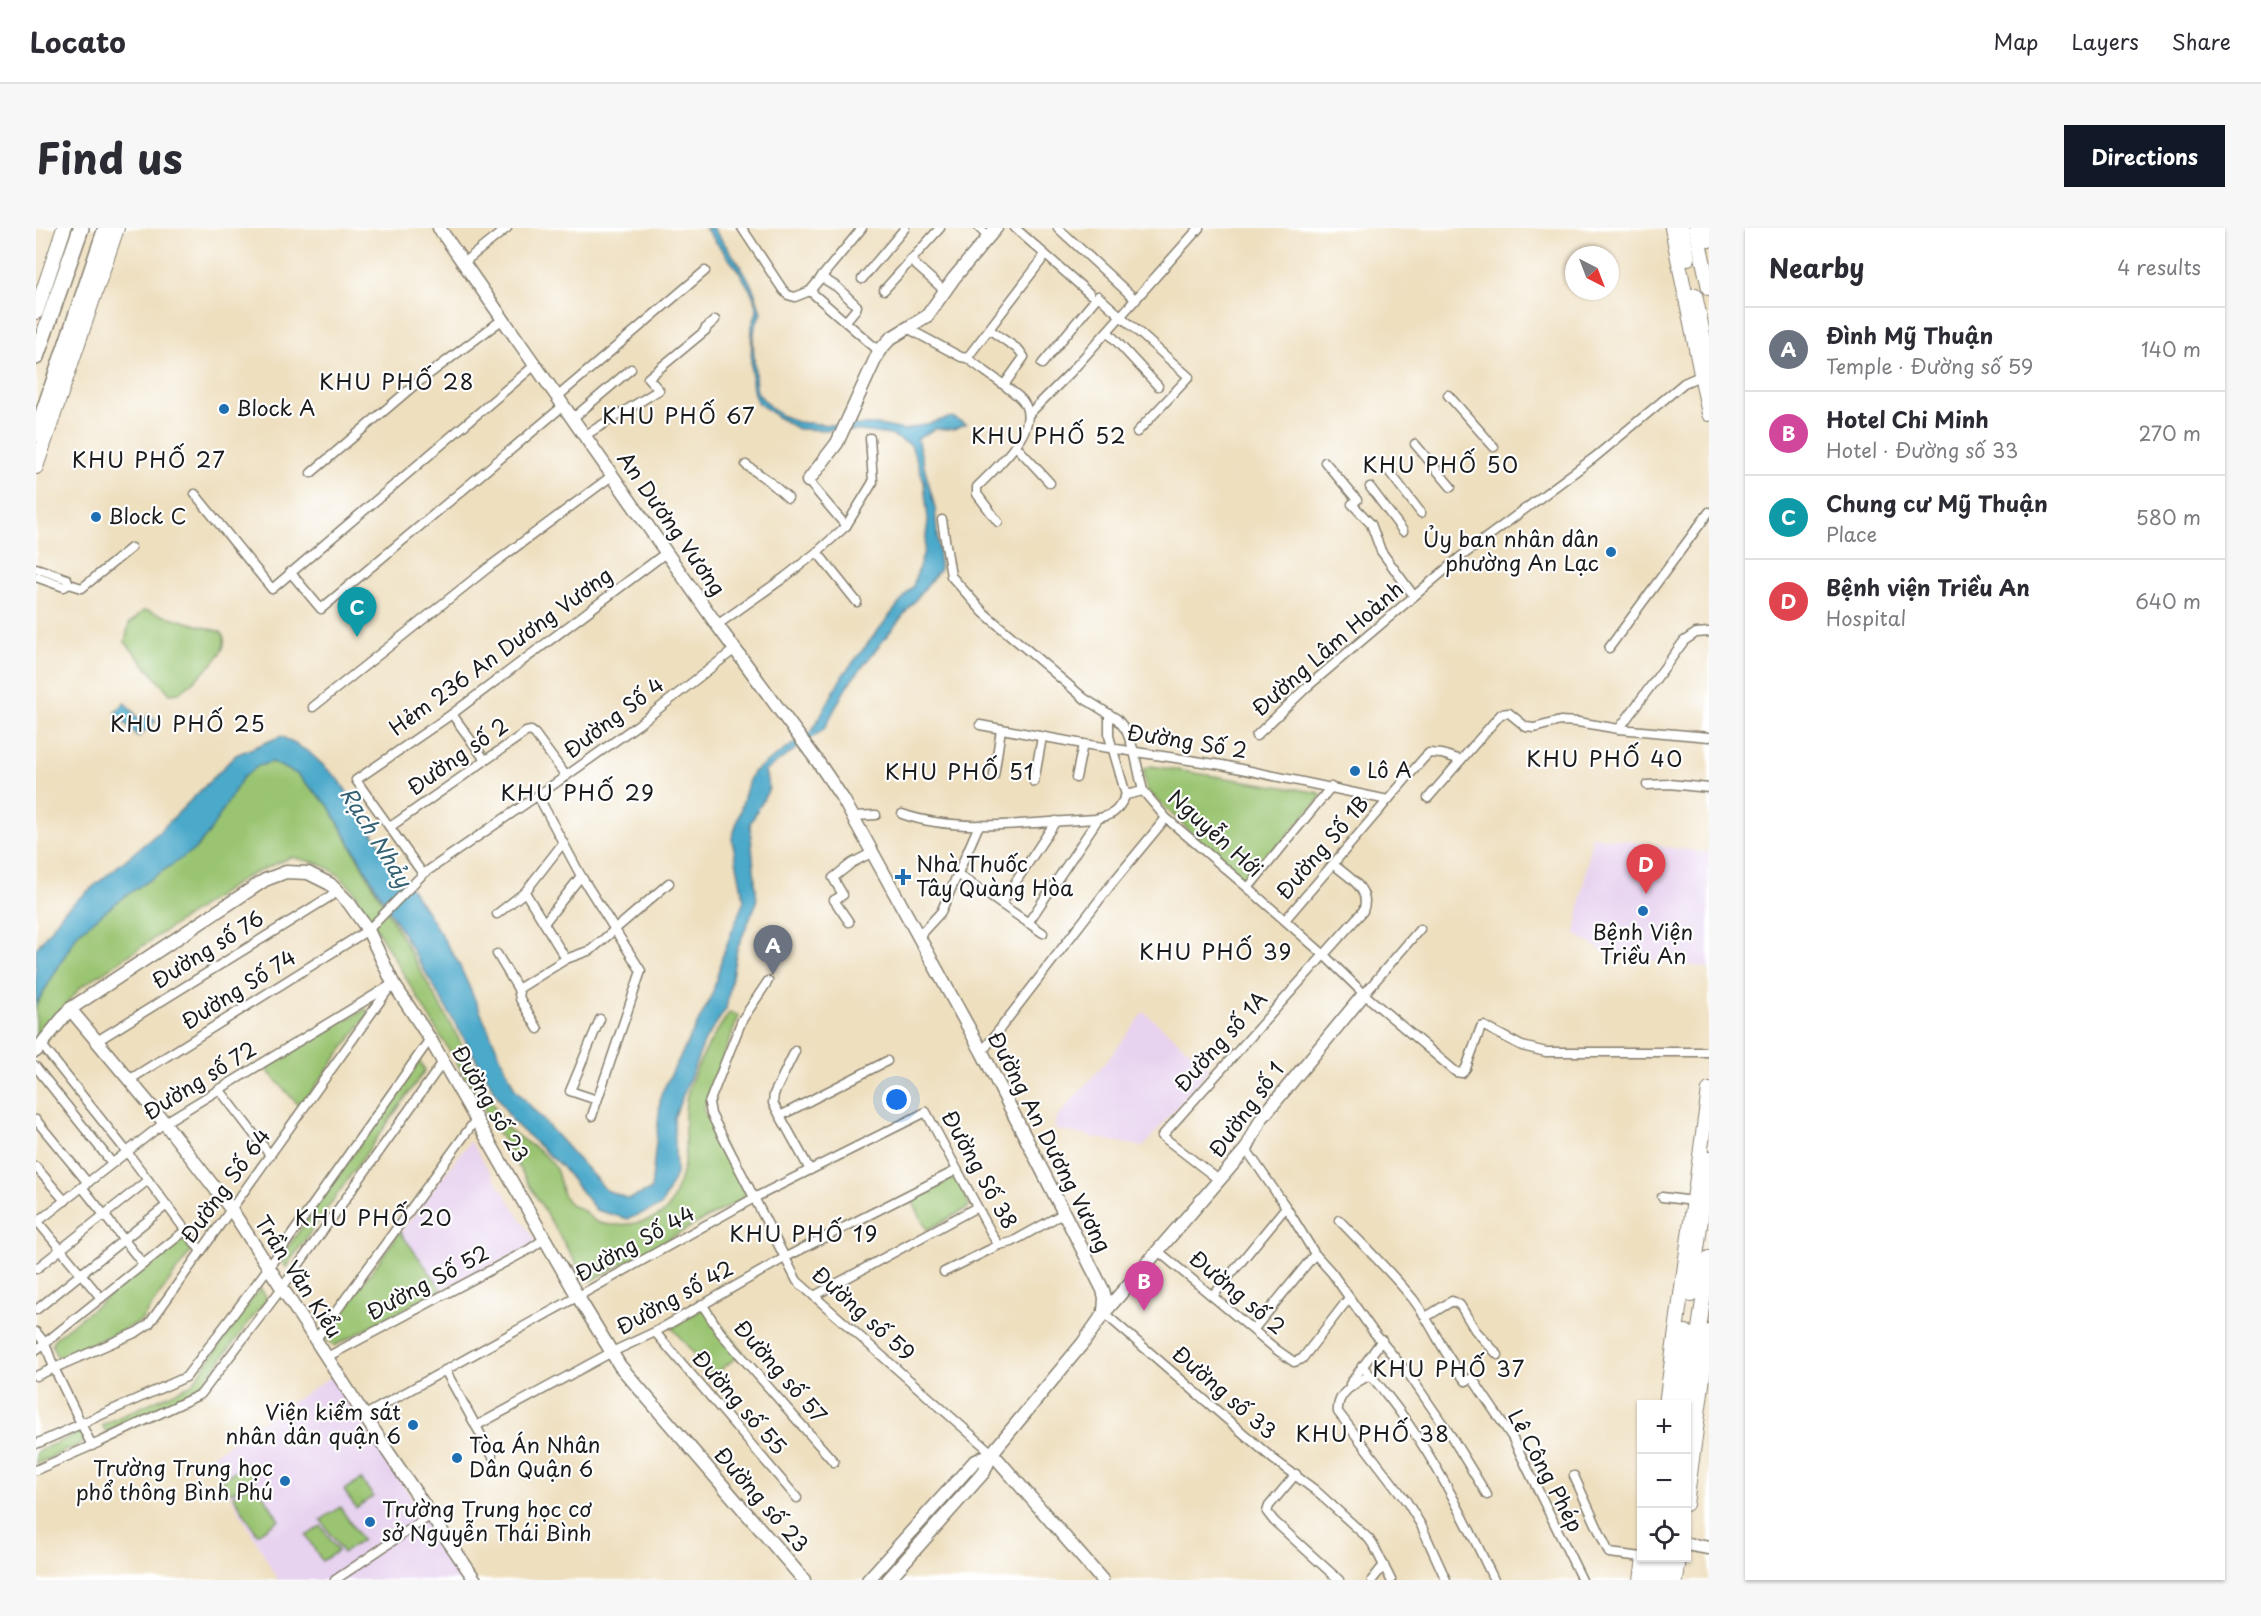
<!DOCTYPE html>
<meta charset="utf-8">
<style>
:root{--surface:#fff;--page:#f7f7f7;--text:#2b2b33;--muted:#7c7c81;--line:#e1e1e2;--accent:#111827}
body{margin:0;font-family:"Playpen Sans",sans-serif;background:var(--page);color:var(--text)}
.controls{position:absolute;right:18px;bottom:18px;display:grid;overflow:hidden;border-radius:0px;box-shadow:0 2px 4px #0004}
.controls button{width:54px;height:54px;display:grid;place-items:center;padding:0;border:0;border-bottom:2px solid var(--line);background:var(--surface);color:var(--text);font:30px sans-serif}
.compass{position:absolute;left:1529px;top:18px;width:54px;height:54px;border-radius:50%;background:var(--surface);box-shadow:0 2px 4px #0004;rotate:138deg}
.you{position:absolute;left:861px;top:872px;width:21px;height:21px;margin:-15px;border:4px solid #fff;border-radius:50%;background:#1a73e8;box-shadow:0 0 0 9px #1a73e833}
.badge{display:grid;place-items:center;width:39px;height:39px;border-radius:50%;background:var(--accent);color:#fff;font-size:20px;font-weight:700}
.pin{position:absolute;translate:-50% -50px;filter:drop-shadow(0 2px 3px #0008)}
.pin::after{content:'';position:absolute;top:32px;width:21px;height:18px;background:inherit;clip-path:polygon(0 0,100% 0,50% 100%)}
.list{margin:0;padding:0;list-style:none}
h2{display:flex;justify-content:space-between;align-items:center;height:78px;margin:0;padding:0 24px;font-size:26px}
h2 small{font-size:20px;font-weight:400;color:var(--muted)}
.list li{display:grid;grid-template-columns:39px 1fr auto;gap:18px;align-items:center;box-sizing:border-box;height:84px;padding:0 24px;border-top:2px solid var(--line)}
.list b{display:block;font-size:22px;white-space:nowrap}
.list p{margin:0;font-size:20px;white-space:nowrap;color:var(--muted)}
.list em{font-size:20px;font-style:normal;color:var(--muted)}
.icon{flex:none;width:33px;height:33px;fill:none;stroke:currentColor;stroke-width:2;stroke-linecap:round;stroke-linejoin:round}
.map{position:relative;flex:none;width:1673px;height:1352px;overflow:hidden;border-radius:0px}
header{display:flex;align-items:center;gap:36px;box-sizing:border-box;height:84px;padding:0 30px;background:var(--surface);border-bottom:2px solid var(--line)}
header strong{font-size:28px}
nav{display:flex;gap:33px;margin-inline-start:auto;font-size:21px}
.intro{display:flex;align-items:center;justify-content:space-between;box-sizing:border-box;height:144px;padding:0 36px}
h1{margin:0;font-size:42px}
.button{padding:15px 27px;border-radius:0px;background:var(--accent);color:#fff;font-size:21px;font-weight:700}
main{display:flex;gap:36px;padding:0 36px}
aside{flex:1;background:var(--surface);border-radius:0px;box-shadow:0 2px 4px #0004}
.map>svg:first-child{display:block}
.built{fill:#e7d2ef}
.green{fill:#9ac471;stroke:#5b7046;stroke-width:1.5}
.water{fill:#4ca9ca;stroke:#346273;stroke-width:1.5}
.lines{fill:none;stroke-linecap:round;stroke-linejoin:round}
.street-casing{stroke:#857e6e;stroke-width:11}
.secondary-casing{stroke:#857e6e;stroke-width:15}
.primary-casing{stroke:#857e6e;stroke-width:16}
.highway-casing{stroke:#857e6e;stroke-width:18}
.street{stroke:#fff;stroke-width:8}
.secondary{stroke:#fff;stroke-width:12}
.primary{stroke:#fff;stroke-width:14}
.highway{stroke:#fff;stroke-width:15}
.poi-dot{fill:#1f6fb2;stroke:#fff;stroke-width:2}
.labels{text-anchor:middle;stroke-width:4.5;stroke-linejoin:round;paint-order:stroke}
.poi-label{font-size:21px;fill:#1c1c1c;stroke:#fff;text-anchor:start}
.street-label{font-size:21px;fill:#1c1c1c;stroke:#fff}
.neighbourhood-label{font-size:22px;letter-spacing:1.5px;fill:#1c1c1c;stroke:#fff}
.water-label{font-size:22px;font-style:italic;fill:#346273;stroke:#fff}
</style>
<header>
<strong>Locato</strong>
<nav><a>Map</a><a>Layers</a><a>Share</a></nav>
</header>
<div class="intro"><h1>Find us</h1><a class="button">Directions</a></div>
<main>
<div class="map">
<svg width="1673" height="1352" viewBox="0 0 1673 1352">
<rect width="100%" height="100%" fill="#fff"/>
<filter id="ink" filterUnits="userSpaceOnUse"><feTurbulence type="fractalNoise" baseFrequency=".0167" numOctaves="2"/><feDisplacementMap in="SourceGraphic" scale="12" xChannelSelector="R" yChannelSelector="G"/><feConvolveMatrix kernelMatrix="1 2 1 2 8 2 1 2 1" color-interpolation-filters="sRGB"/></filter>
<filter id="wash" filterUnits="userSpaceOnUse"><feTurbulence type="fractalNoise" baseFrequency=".008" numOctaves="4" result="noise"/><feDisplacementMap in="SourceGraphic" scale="24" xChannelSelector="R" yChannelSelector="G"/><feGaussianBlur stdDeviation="1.35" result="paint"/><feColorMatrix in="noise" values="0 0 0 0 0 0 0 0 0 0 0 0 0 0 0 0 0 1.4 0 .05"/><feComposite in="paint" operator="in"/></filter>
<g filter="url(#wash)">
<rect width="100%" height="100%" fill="#eedfbf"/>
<g class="built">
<path d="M1556,608L1673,625V740L1572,726L1539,706Z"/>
<path d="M1108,784L1174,840L1107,919L1018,901L1020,891L1073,830Z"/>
<path d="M434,913L501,1015L406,1061L364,1005Z"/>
<path d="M296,1148L349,1230L431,1352H242L173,1229Z"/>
</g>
<g class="green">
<path d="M107,383H113L185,404C201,423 156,453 143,465L134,466L89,414L93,396Z"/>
<path d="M236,534L261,546L292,577L421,808L469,898C483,912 508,922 518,938C527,951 521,968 537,978C539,980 543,979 545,981C550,984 554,990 559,993C574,1002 621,995 632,980C637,974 646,946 648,937C652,912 645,885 653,860C662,832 677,808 694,784L703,788L667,881L711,962L706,971L557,1052H550L318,663L303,647L292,640L281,635L255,629L210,649L45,759L0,810V777L42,705L85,671L164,617L207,549L222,538Z"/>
<path d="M1115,538L1284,565L1285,569L1211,653L1205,652L1111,562L1107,545L1108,541Z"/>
<path d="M329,781L334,784L264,879L229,840Z"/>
<path d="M383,833L389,842L250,1039L244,1030Z"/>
<path d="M916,950L921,951L933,976L932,980L891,1002L877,974L880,970Z"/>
<path d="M364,1004L406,1061L298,1118L288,1110L290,1106Z"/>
<path d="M144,1012L151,1015L155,1023L104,1094L25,1130C18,1128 18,1121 16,1115L19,1110Z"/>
<path d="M224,1060L231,1070L164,1160L70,1204L66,1197L156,1156Z"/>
<path d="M670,1078L707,1124L677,1148L636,1100Z"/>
<path d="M44,1204L49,1214L0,1236V1224Z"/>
<path d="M210,1236L219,1250L195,1265L186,1251Z"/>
<path d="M325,1251L337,1268L320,1280L308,1262Z"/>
<path d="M219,1253L243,1292L221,1306L197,1267Z"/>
<path d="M304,1279L326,1312L307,1325L285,1292Z"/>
<path d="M285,1298L302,1323L286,1333L270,1308Z"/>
</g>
<g class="water">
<path d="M669,0H677C699,32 715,45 725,85L719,98L717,113L720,163L733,178L745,187L761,194L794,197H843L868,202L916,189L930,196L918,201H898L881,211L899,280L904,341L811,458L788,501L729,543L733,561L714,596L721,674L701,721L690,781L669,812L638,890L640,946L625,978L592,991L560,982L526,939L476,893L292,577L261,546L236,534L222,538L207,549L173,605L158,622L85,671L42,705L0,777V721L28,683L123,604L200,527L245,508L273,524L304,553L338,607L389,681L422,734L479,861L570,962L593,971L615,962L625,866L676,767L687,726L708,673L696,611L713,552L717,544L776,503L807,447L877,358L888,323L892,292L888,254L875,217L855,207L825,203L762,201L743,190L721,174L717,163L715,140L716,98L721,83L717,67L704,45Z"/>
<path d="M89,475L105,493L113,486L120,493L102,509L79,484Z"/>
</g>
</g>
<g filter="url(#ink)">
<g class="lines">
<g class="street-casing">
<g id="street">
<path d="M706,0L747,62L752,67L759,69L774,63L826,0"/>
<path d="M943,0L952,8"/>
<path d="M979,0L1054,66"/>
<path d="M1022,0L1100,72"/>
<path d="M874,32L909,63"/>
<path d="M427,35L471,0"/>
<path d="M785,49L801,59L821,78L820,81L810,93"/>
<path d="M826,51L869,0"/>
<path d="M848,62L904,0"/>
<path d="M774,63L843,123"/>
<path d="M871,100L925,129L931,130C948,143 967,155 983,169C1013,196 958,241 941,259V266L962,294"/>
<path d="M954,102L983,122L988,129L968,157"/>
<path d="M1072,104L1122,158"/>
<path d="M931,130L1005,33L1008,26"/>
<path d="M1006,136L1062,68L1153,149L1101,204"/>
<path d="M1412,167L1458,219"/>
<path d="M521,169L669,43"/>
<path d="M992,187L1034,145L1163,0"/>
<path d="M536,191L595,141"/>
<path d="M548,208L623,162L612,150L670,102L669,101L679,92"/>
<path d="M1379,216L1415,259"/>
<path d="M980,218L1014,255"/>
<path d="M1289,234L1321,272"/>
<path d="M710,237L733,253L752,270"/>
<path d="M1352,242L1385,285"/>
<path d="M275,245L381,155L467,91"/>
<path d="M772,253L810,298"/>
<path d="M1334,259L1367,303"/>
<path d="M159,266L236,361L499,137"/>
<path d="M1316,276L1335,296L1345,323L1378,368"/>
<path d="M906,292L915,348L948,385L1049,471L1081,491L1090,502L1098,523L1107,563L1130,590L1212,660L1287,726L1328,766L1420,844L1426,845L1430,840L1445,799L1448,798L1486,818L1510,824H1673"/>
<path d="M781,324L821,374"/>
<path d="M0,340L31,351L33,356L28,359L0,349"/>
<path d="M254,344L285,381L527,178"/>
<path d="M33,356L46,360L95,320"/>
<path d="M681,397L749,349L781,324L810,298L837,254L834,210"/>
<path d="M1573,420L1673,284"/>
<path d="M277,479L453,339L577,247"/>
<path d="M416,486L449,532"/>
<path d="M1073,486V508L1090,567"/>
<path d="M944,497L1047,516L1186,537L1352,572"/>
<path d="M1583,501L1648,413L1660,405L1673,404"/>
<path d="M1220,508L1271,459L1423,330L1559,229L1648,155L1673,144"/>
<path d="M958,548L965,501"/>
<path d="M1040,550L1047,516"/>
<path d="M998,554L1006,509"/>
<path d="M1611,557L1633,556L1673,560"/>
<path d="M502,568L545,648L605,743L556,888"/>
<path d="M1392,570L1425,532"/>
<path d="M866,586C922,606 999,594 1059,591C1078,587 1081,584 1090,567L1107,563"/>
<path d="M817,588L840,587"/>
<path d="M354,599L490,504L495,503L499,506L530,548"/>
<path d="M387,646L320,552L416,486L631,324"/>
<path d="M923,647L1007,705"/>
<path d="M1212,660L1295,559"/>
<path d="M489,664L530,731"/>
<path d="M965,676L1020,593"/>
<path d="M461,686L489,664L527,615"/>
<path d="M1249,692L1387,531L1393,525L1406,526L1425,532L1465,486L1473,485L1490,499L1498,500L1524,493L1542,494L1583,501L1673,509"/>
<path d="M509,694L545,648"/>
<path d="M813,694L798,672L807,667L797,650L816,635L837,624"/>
<path d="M992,695L1062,591"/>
<path d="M882,709L905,684L943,597"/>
<path d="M461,726L482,761L484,771L502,801"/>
<path d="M732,753L706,792L673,875L675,886L761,1053L956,1225"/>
<path d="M482,761L530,731L555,722L633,655"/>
<path d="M1328,766L1384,701"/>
<path d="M61,813L303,663"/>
<path d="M5,816L91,924L165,1023"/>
<path d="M759,823L738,866L737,875L774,942"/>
<path d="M946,824L1074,658L1130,590"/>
<path d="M0,839L76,935"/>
<path d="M93,852L332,702L387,646L530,548L603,496L699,421"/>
<path d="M183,861L234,927"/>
<path d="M561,872L534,863L564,791"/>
<path d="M744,888L851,833"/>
<path d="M0,892L52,955"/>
<path d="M1210,921L1250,979L1279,1026L1296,1045L1336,1102L1374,1148L1415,1208L1451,1267"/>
<path d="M0,939L29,973"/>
<path d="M1183,952L1126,908L1327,683C1336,661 1312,649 1297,636"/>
<path d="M46,959L107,1036"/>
<path d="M1626,969L1657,973"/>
<path d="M1303,992C1328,1018 1354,1043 1377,1071C1397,1097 1408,1128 1430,1153L1436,1150L1476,1209L1546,1352"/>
<path d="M2,994L65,1070"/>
<path d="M0,995L128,895L355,757"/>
<path d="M1122,1023L1241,1122L1258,1134L1266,1131L1313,1070"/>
<path d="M0,1041L112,952"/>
<path d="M908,1044L963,1017L976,1014L1028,985"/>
<path d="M778,1068L941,979"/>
<path d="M1177,1068L1250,979"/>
<path d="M666,1076L684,1104L798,1234"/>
<path d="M0,1082L131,977"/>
<path d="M1068,1085L1237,1231L1279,1262L1333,1311L1339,1320L1355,1352"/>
<path d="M1390,1089L1416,1073L1424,1077L1439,1102L1462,1127"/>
<path d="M1218,1101L1279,1026"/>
<path d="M0,1104L9,1115L18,1140L56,1218"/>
<path d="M619,1104L761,1270"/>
<path d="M280,1111L441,890"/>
<path d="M0,1122L150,1002"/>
<path d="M291,1129L494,1021L508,1011"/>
<path d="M1326,1138C1384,1200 1422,1276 1458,1352"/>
<path d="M409,1142L456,1227"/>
<path d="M1334,1147C1319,1155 1300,1165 1302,1184L1371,1274L1385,1297L1410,1352"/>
<path d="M0,1148L101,1104L113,1096L357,755"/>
<path d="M1315,1159L1314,1156L1346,1112"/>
<path d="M329,1187L720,969L890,884L958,1010L963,1017"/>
<path d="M440,1198L576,1124L619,1104L750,1029L921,942"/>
<path d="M0,1216L150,1149L233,1039L394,811"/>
<path d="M0,1242L64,1214L165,1166L246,1060L407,834"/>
<path d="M1260,1246L1233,1278L1231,1284L1238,1293L1303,1352"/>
<path d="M1538,1248L1573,1325L1606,1329"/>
<path d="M299,1352L395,1287"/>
<path d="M1336,1352L1348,1337"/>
</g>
</g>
<g class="secondary-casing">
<g id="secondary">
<path d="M403,0L681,397L782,534L807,571L946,824L1067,1062L1069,1070L1068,1085"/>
<path d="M772,253L801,215L843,123L855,110L891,88L918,50L960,0"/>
<path d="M34,781L120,884L195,981L352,1224L439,1352"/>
<path d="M0,823L34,781L229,652L250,644L272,645L294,656L313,675L332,702L357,755L394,811L542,1069L584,1138L768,1352"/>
<path d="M956,1225L1066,1352"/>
<path d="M1650,1316L1673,1320"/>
<path d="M832,1352L938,1234L956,1225"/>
<path d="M852,1352L948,1244L956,1225L1047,1115L1068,1085L1210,921L1225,891L1328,766"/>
</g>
</g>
<g class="primary-casing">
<g id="primary">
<path d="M1636,0L1673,186"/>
<path d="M1646,0L1652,30"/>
<path d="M1660,0L1673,60"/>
<path d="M1671,0L1673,12"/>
<path d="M1659,67L1673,135"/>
<path d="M0,84L28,0"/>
<path d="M0,239L81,0"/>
<path d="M1655,1067L1673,930"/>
<path d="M1630,1176L1673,862"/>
<path d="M1640,1176L1650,1104"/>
<path d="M1650,1194L1673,1030"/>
<path d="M1650,1276L1673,1104"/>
<path d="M1605,1352L1608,1330"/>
<path d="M1616,1352L1619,1330"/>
<path d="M1629,1352L1632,1330"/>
<path d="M1640,1352L1643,1330"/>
</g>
</g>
<g class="highway-casing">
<g id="highway">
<path d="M0,129L45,0"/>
<path d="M0,206L70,0"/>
</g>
</g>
<use href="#street" class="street"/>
<use href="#secondary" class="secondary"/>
<use href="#primary" class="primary"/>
<use href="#highway" class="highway"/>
</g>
</g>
<g class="poi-dot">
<circle cx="188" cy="181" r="6"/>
<circle cx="60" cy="289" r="6"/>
<circle cx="1575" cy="324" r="6"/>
<circle cx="1319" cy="543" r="6"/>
<path d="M864 640h6v6h6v6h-6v6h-6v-6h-6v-6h6z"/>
<circle cx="1607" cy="683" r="6"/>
<circle cx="377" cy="1197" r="6"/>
<circle cx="421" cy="1230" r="6"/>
<circle cx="249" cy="1253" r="6"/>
<circle cx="334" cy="1294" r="6"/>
</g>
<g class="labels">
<g class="poi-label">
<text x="200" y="188">Block A</text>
<text x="72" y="296">Block C</text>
<text x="1563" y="319" text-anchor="end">Ủy ban nhân dân<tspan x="1563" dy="24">phường An Lạc</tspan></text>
<text x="1331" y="550">Lô A</text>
<text x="880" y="644">Nhà Thuốc<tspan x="880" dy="24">Tây Quàng Hòa</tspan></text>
<text x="1607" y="712" text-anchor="middle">Bệnh Viện<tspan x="1607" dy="24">Triều An</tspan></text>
<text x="365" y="1192" text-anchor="end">Viện kiểm sát<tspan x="365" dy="24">nhân dân quận 6</tspan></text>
<text x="433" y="1225">Tòa Án Nhân<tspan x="433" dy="24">Dân Quận 6</tspan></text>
<text x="237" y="1248" text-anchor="end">Trường Trung học<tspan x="237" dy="24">phổ thông Bình Phú</tspan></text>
<text x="346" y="1289">Trường Trung học cơ<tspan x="346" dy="24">sở Nguyễn Thái Bình</tspan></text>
</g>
<g class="street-label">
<text transform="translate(635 296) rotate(55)" y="7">An Dương Vương</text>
<text transform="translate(1292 421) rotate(-41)" y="7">Đường Lâm Hoành</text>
<text transform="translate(465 424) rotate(-36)" y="7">Hẻm 236 An Dương Vương</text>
<text transform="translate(578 490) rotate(-37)" y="7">Đường Số 4</text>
<text transform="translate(1151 514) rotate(9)" y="7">Đường Số 2</text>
<text transform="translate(422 529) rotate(-35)" y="7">Đường số 2</text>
<text transform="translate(1179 606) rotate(42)" y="7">Nguyễn Hới</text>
<text transform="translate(1287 620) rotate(-49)" y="7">Đường Số 1B</text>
<text transform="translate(172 722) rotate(-32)" y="7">Đường số 76</text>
<text transform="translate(203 762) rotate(-32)" y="7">Đường Số 74</text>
<text transform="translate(1185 814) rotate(-48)" y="7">Đường số 1A</text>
<text transform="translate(164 853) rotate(-32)" y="7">Đường số 72</text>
<text transform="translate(454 876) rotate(60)" y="7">Đường số 23</text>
<text transform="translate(1211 882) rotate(-54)" y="7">Đường số 1</text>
<text transform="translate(1013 914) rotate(63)" y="7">Đường An Dương Vương</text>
<text transform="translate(943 942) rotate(61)" y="7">Đường Số 38</text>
<text transform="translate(190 958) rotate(-54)" y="7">Đường Số 64</text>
<text transform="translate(599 1016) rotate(-29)" y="7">Đường Số 44</text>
<text transform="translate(262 1049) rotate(57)" y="7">Trần Văn Kiểu</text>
<text transform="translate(392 1055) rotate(-28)" y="7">Đường Số 52</text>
<text transform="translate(1201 1065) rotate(40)" y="7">Đường số 2</text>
<text transform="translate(639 1070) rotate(-29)" y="7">Đường số 42</text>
<text transform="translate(827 1086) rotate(42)" y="7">Đường số 59</text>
<text transform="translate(744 1144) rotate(49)" y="7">Đường số 57</text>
<text transform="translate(1188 1165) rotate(41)" y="7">Đường số 33</text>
<text transform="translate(703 1175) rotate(49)" y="7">Đường số 55</text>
<text transform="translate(1509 1243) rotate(62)" y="7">Lê Công Phép</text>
<text transform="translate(725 1272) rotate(49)" y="7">Đường số 23</text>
</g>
<g class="neighbourhood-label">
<text x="361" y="162">KHU PHỐ 28</text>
<text x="643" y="196">KHU PHỐ 67</text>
<text x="1013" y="216">KHU PHỐ 52</text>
<text x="113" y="240">KHU PHỐ 27</text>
<text x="1405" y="245">KHU PHỐ 50</text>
<text x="152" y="504">KHU PHỐ 25</text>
<text x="1569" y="539">KHU PHỐ 40</text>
<text x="924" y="552">KHU PHỐ 51</text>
<text x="542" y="573">KHU PHỐ 29</text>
<text x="1180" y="732">KHU PHỐ 39</text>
<text x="338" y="998">KHU PHỐ 20</text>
<text x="768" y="1014">KHU PHỐ 19</text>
<text x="1413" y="1149">KHU PHỐ 37</text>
<text x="1337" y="1214">KHU PHỐ 38</text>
</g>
<g class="water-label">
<text transform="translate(340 609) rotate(58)" y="8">Rạch Nhảy</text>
</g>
</g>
</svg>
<div class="controls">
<button>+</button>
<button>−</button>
<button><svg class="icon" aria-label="locate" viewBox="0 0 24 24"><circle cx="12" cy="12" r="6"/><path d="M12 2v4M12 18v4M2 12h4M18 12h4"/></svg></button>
</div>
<svg class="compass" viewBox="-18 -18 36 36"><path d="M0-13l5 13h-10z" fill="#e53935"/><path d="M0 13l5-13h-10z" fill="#7c7c81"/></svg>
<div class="you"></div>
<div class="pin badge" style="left:737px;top:747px;background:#6b7280">A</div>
<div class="pin badge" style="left:1108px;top:1083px;background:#d1479c">B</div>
<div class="pin badge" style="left:321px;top:409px;background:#0f9aa8">C</div>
<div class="pin badge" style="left:1610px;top:666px;background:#e0444e">D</div>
</div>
<aside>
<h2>Nearby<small>4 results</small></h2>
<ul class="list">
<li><span class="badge" style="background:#6b7280">A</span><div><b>Đình Mỹ Thuận</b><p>Temple · Đường số 59</p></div><em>140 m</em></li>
<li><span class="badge" style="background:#d1479c">B</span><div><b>Hotel Chi Minh</b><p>Hotel · Đường số 33</p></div><em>270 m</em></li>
<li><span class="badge" style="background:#0f9aa8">C</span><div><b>Chung cư Mỹ Thuận</b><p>Place</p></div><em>580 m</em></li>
<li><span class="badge" style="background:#e0444e">D</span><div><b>Bệnh viện Triều An</b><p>Hospital</p></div><em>640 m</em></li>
</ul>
</aside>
</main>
